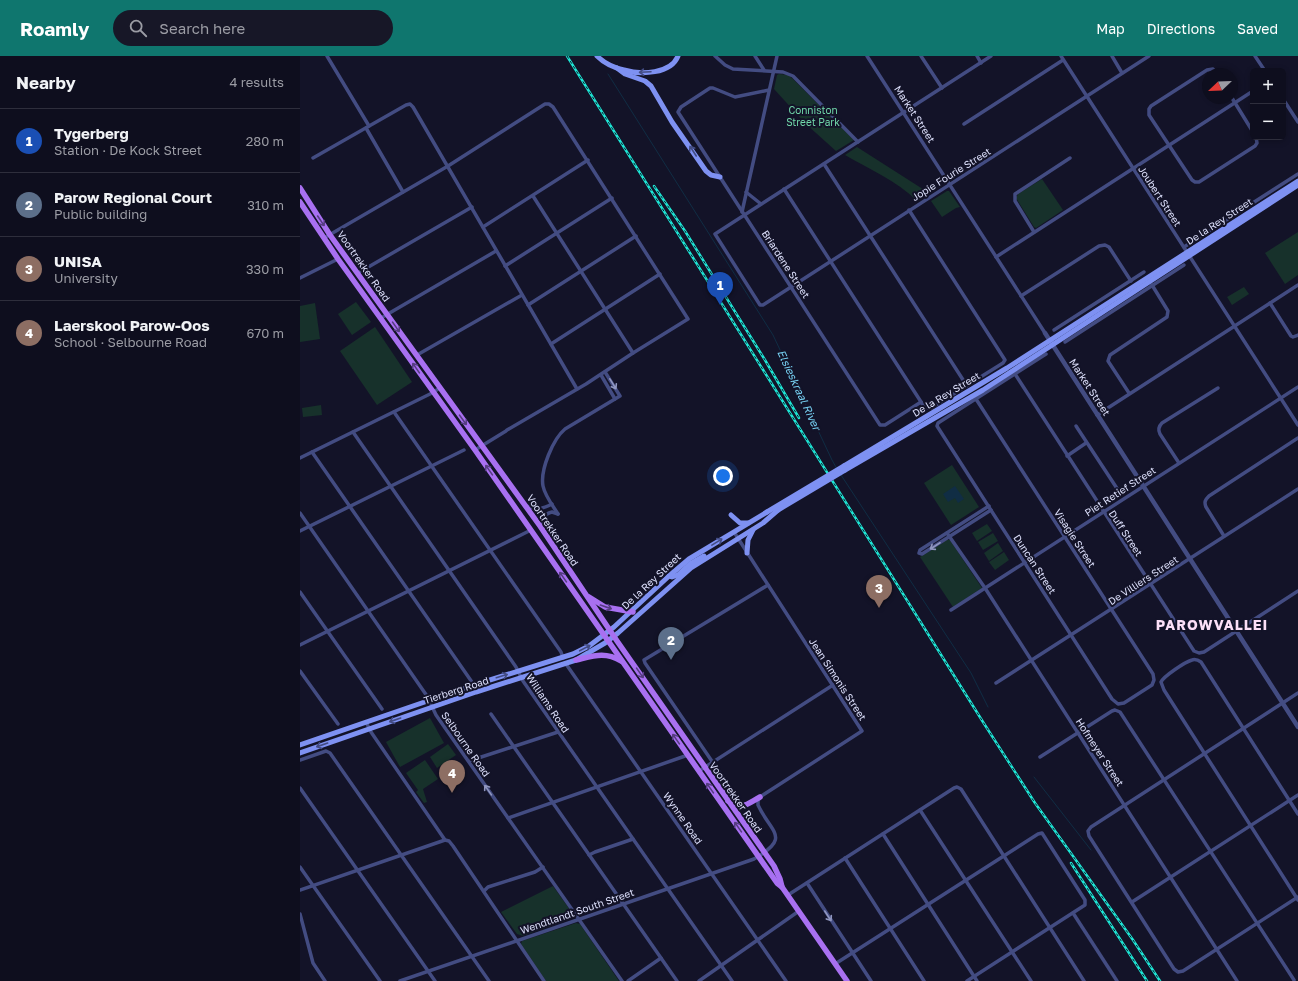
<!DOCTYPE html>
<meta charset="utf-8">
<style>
:root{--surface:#0e0e1e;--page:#171727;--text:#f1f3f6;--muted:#9b9ca4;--line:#2e2e3c;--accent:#0f766e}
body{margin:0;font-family:"Golos Text",sans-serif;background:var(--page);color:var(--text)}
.controls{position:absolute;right:12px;top:12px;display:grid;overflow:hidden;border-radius:6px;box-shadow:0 2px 6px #0003}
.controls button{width:36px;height:36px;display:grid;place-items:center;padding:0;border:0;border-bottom:1px solid var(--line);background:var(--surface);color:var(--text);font:20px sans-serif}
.compass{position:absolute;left:902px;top:12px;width:36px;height:36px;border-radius:50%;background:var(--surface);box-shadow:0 2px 6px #0003;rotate:247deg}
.you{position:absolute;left:423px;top:420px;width:14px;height:14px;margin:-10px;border:3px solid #fff;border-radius:50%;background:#1a73e8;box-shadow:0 0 0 6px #1a73e833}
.badge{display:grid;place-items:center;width:26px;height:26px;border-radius:50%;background:var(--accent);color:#fff;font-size:13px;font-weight:700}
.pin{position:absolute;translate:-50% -33px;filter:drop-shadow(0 1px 2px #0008)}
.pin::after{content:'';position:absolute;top:21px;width:14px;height:12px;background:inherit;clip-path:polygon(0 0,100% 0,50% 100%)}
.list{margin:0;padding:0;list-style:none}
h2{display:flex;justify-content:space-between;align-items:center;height:52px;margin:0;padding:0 16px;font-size:17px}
h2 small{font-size:13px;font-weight:400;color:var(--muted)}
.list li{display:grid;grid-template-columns:26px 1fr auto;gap:12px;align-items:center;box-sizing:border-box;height:64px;padding:0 16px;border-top:1px solid var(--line)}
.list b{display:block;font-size:15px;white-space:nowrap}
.list p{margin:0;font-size:13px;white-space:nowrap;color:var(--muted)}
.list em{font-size:13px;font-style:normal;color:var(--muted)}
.icon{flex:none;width:22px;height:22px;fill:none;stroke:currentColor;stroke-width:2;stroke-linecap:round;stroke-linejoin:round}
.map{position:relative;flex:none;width:998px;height:925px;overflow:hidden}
header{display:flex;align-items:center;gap:24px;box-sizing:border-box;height:56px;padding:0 20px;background:var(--accent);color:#fff}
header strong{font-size:19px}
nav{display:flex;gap:22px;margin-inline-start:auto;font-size:14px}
.search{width:280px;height:36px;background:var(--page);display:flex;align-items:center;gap:10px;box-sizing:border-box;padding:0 14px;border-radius:22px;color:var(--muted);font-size:15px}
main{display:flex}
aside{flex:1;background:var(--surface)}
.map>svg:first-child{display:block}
.green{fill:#17312b}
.water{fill:#102d44}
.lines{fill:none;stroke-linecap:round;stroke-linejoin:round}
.stream{stroke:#102d44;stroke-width:1}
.minor{stroke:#434c82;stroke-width:3.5}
.tertiary{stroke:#434c82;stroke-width:4.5}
.secondary{stroke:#7e91f2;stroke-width:5}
.primary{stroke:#a870f1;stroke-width:5.5}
.rail-casing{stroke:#1de8d6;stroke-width:2.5}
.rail{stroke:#131328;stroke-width:1;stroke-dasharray:3;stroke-linecap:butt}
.secondary-bridge{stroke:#7e91f2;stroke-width:5}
.oneway{stroke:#434c83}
.oneway2{stroke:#563d82}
.oneway3{stroke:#9096bf}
.labels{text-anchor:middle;stroke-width:4;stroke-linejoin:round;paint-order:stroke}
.park-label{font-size:10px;fill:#70d6a9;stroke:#131328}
.street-label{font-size:10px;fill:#dde0fc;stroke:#131328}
.water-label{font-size:11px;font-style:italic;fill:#76cff1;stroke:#131328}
.district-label{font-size:14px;font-weight:bold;letter-spacing:1px;fill:#fcdff7;stroke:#131328}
</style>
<header>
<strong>Roamly</strong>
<div class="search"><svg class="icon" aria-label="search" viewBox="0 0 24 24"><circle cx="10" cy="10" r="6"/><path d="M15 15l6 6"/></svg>Search here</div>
<nav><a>Map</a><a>Directions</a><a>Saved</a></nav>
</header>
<main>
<aside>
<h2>Nearby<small>4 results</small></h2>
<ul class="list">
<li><span class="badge" style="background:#1a4fb4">1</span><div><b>Tygerberg</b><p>Station · De Kock Street</p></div><em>280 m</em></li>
<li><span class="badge" style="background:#5c6f8a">2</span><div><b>Parow Regional Court</b><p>Public building</p></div><em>310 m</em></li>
<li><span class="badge" style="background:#8d6e63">3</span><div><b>UNISA</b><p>University</p></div><em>330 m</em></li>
<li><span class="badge" style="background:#8d6e63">4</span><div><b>Laerskool Parow-Oos</b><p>School · Selbourne Road</p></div><em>670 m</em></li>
</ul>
</aside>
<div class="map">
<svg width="998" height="925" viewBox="0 0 998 925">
<rect width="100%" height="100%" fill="#131328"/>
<g class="green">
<path d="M479,18L488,19L493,23L554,84L536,95L506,68L474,33L477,19Z"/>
<path d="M557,91L629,137L617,145C597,125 569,113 545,99Z"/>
<path d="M742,123L763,154L736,172L734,171L716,142L718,138Z"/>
<path d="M647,135H649L660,151L656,152L642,161L631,145Z"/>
<path d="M998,176V219L985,228L965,197Z"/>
<path d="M944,231L949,238L932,249L927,241Z"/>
<path d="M56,246L71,266L52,279L38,258Z"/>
<path d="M15,247L20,283L0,286V250Z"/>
<path d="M75,271L112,326L77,349L40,295Z"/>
<path d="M21,349L22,359L3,361L2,352Z"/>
<path d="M652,409L679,451L651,469L624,427Z"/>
<path d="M687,468L692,475L677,485L672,477Z"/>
<path d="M693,477L698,485L683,494L678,486Z"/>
<path d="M647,484H650L682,532L653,551L620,501Z"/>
<path d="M698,487L703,495L689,505L684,497Z"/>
<path d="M704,496L709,504L695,514L689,506Z"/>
<path d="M130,662L144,687L100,711L86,686Z"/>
<path d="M148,688L156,699L137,712L130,701Z"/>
<path d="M125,704L138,723L123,733L127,746L124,747L116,736L118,734L106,717Z"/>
<path d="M253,830L273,858L270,863L223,880L217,878L201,856Z"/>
<path d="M276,867L280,868L319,925H246L221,888L222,885Z"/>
</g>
<path class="water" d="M655,430L664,443L658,447L655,442L648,446L643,438Z"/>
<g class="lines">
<g class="stream">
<path d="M308,18L473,279L532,404L537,413"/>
<path d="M541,419L671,617L688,651"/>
<path d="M734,721L791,794"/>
</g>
<g class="minor">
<path d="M27,0L69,70"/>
<path d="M415,0L425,9L433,13L483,16L493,20L558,86"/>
<path d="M455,0L464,14"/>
<path d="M567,0L745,277"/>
<path d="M621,0L642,32"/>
<path d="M677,0L681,7"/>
<path d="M691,0L415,178L460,249H463L491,231L849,0"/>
<path d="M761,0L998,369"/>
<path d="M812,0L822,17"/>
<path d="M955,0L965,15"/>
<path d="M917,18L913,13L907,14L851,50L849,53V59L892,124L895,126H899L955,90L957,87L956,81"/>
<path d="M469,34L435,41L413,32H410L381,51L378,56L580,369H585L621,346"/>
<path d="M932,42L953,76"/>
<path d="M983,43L998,66"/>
<path d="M664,68L763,4"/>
<path d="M66,72L103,136"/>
<path d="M13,102L106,49L110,48L113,51L277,333"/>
<path d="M524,108L667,330"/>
<path d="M484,133L623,349L626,352H631L703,307L705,304L609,154"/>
<path d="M446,136L461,148"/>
<path d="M233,140L333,297"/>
<path d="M442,156L477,0"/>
<path d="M183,171L288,104"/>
<path d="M734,176L715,145V138L770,102"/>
<path d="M24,182L148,110L245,48H249L253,51L388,263L333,297L286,328L207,374"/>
<path d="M884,191L998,118"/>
<path d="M696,201L953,35"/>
<path d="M205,210L312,142"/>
<path d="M58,217L172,151"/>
<path d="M0,222L38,203"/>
<path d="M721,240L799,190L805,189L809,191L831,225"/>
<path d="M970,247L991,280L993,281L998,279"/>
<path d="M228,249L336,180"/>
<path d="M81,262L196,195"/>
<path d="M754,274L844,216"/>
<path d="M765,286L884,209"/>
<path d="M251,288L360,218"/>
<path d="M117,299L222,239"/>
<path d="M715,318L894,595L899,597L904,596L998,535"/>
<path d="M301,319L315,343"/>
<path d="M829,337L808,305L810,299L867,261L868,255L852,229"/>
<path d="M676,343L853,618L854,624L852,629L824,647L818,648L812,643L637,370L638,367L746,298"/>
<path d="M94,356L261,596L263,602"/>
<path d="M797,359L998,229"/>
<path d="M776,370L820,437"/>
<path d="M53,376L216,611L223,625L432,925"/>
<path d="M175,394L206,375"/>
<path d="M12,396L174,629"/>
<path d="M767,400L786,387"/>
<path d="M0,402L130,338L140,332"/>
<path d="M879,407L860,378C858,374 859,370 862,367L918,332"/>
<path d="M227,450C237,454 242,453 252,448"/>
<path d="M689,450L620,494L619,497L622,498L691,454"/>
<path d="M0,457L127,640L136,659L322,925"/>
<path d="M258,458C253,450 245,440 243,430C240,414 253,383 265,373L320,340L305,316"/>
<path d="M243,471C241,463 244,458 252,456L258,458"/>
<path d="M0,475L164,394"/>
<path d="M647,477L685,532L937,925"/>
<path d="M924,480L906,451C904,446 905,444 909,440L998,382"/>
<path d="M0,536L82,653"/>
<path d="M651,554L998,331"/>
<path d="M0,589L231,474"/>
<path d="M266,608L486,925"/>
<path d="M0,615L38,668"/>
<path d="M696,627L998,433"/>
<path d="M998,637L791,771L788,775L789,780L874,913L878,916L883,915L998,841"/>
<path d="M191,658L377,925"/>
<path d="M66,666L71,676L145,784L149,785L153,790L244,925"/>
<path d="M740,701L812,655L815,654L820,656L994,924"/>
<path d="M0,704L26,695L30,697L189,925"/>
<path d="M169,705L258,676"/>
<path d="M399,715L533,629"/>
<path d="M0,732L135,925"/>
<path d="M437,742L345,607L344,604L468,529"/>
<path d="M620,754L731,925"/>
<path d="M998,758L901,606C898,604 895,603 892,604C885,606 864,620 861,626L864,634L998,844"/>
<path d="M208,762L388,699"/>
<path d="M583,778L677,925"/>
<path d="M289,799L295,796L333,783"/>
<path d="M545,802L624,925"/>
<path d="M0,811L80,925"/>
<path d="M507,827L571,925"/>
<path d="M0,834L145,784"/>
<path d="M184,835L188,831L235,816L243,811"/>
<path d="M488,839L654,732L657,731L661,733L784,925"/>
<path d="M832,846L998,739"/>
<path d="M773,857L817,925"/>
<path d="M0,858L13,907L25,925"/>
<path d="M535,908L738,778L742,777L785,844V849L667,925"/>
<path d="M100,925L454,803C492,781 471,777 458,749V745L460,741L562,675L434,476"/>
<path d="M328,925L361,902"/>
<path d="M399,925L499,855"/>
</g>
<path class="tertiary" d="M745,277L998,671"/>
<g class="secondary">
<path d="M297,0C304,7 315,12 324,14C341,19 371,18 378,0"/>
<path d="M317,12L325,18L345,25L351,30L372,66L406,115L411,119L420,121"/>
<path d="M544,410L707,312L998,125"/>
<path d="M545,414L683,334L998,129"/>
<path d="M431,459L440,467H448"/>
<path d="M447,497L448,484L453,474"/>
<path d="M369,520L372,521L378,519L390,508L404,500"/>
<path d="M0,689L174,629L273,598L289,590L314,571L369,520L389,503L467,456"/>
<path d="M0,697L176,636L276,604L305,587L318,577L391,512L463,467L478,454"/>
</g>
<g class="primary">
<path d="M0,132L30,179L68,232L240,470L317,585L474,810L480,823L482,831"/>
<path d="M0,146L38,203L175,394L477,827L482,831L547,925"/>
<path d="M289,541L305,551L333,556"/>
<path d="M276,604C293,600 305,595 321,605"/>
<path d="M428,745C445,753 444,750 460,741"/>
</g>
<g class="rail-casing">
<g id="rail">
<path d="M267,0L683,666L735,747L833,884L860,925"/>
<path d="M354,130L385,175L465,304L499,362"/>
<path d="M771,807L847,925"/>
</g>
</g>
<use href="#rail" class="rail"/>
<g class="secondary-bridge">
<path d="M478,454L545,414"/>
<path d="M467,456L544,410"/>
</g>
</g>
<defs><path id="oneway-shaft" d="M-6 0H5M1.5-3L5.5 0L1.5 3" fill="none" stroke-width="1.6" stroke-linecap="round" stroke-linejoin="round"/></defs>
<g class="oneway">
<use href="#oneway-shaft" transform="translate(345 16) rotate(177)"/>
<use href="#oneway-shaft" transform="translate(393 95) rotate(-123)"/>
<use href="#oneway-shaft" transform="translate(417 486) rotate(-31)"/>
<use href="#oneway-shaft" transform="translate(285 592) rotate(-28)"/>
<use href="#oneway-shaft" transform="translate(202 620) rotate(-17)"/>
<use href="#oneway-shaft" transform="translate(95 664) rotate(161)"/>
<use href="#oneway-shaft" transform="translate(22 689) rotate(161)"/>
</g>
<g class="oneway2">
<use href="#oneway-shaft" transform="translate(21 165) rotate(56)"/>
<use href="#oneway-shaft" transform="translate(96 271) rotate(55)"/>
<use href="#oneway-shaft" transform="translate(116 312) rotate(-125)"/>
<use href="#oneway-shaft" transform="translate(163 364) rotate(54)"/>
<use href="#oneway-shaft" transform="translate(189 414) rotate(-125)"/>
<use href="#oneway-shaft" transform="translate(263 521) rotate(-125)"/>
<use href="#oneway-shaft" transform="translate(306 551) rotate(19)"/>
<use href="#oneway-shaft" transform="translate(340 617) rotate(55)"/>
<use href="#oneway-shaft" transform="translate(376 683) rotate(-125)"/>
<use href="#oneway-shaft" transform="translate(410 732) rotate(-125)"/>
<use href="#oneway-shaft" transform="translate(438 771) rotate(-125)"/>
</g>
<g class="oneway3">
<use href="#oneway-shaft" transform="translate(313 328) rotate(58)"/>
<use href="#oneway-shaft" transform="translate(635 490) rotate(147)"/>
<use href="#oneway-shaft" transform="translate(188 734) rotate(-125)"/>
<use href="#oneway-shaft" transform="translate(528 860) rotate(57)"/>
</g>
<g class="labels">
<g class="park-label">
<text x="513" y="58">Conniston<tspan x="513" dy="12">Street Park</tspan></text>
</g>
<g class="street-label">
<text transform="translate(615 58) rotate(57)" y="4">Market Street</text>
<text transform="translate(651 118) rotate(-32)" y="4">Jopie Fourie Street</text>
<text transform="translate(860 140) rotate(57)" y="4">Joubert Street</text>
<text transform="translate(919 165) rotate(-33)" y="4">De la Rey Street</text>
<text transform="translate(486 208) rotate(57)" y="4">Briardene Street</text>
<text transform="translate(64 210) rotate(55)" y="4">Voortrekker Road</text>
<text transform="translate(790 331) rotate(57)" y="4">Market Street</text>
<text transform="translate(646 338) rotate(-31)" y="4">De la Rey Street</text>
<text transform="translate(820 435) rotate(-33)" y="4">Piet Retief Street</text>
<text transform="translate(253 474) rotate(56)" y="4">Voortrekker Road</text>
<text transform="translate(826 477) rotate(57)" y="4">Duff Street</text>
<text transform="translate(775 482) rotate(57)" y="4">Visagie Street</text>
<text transform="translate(735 508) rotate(57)" y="4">Duncan Street</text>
<text transform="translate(843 524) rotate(-33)" y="4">De Villiers Street</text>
<text transform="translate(351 525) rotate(-43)" y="4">De la Rey Street</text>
<text transform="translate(538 623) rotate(57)" y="4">Jean Simonis Street</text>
<text transform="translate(156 634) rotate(-18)" y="4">Tierberg Road</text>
<text transform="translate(248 647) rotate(56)" y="4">Williams Road</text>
<text transform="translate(166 688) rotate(55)" y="4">Selbourne Road</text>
<text transform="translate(800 696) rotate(57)" y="4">Hofmeyer Street</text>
<text transform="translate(436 741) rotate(55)" y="4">Voortrekker Road</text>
<text transform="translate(383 762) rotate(55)" y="4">Wynne Road</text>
<text transform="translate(277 855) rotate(-19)" y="4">Wendtlandt South Street</text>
</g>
<g class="water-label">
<text transform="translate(499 334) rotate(65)" y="4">Elsieskraal River</text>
</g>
<g class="district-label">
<text x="912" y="574">PAROWVALLEI</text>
</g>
</g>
</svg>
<div class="controls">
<button>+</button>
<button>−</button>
</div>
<svg class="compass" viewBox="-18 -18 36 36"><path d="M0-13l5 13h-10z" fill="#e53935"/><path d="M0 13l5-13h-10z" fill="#9b9ca4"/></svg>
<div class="you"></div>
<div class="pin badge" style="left:420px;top:249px;background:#1a4fb4">1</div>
<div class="pin badge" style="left:371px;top:604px;background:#5c6f8a">2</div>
<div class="pin badge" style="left:579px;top:552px;background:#8d6e63">3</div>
<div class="pin badge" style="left:152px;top:737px;background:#8d6e63">4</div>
</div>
</main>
